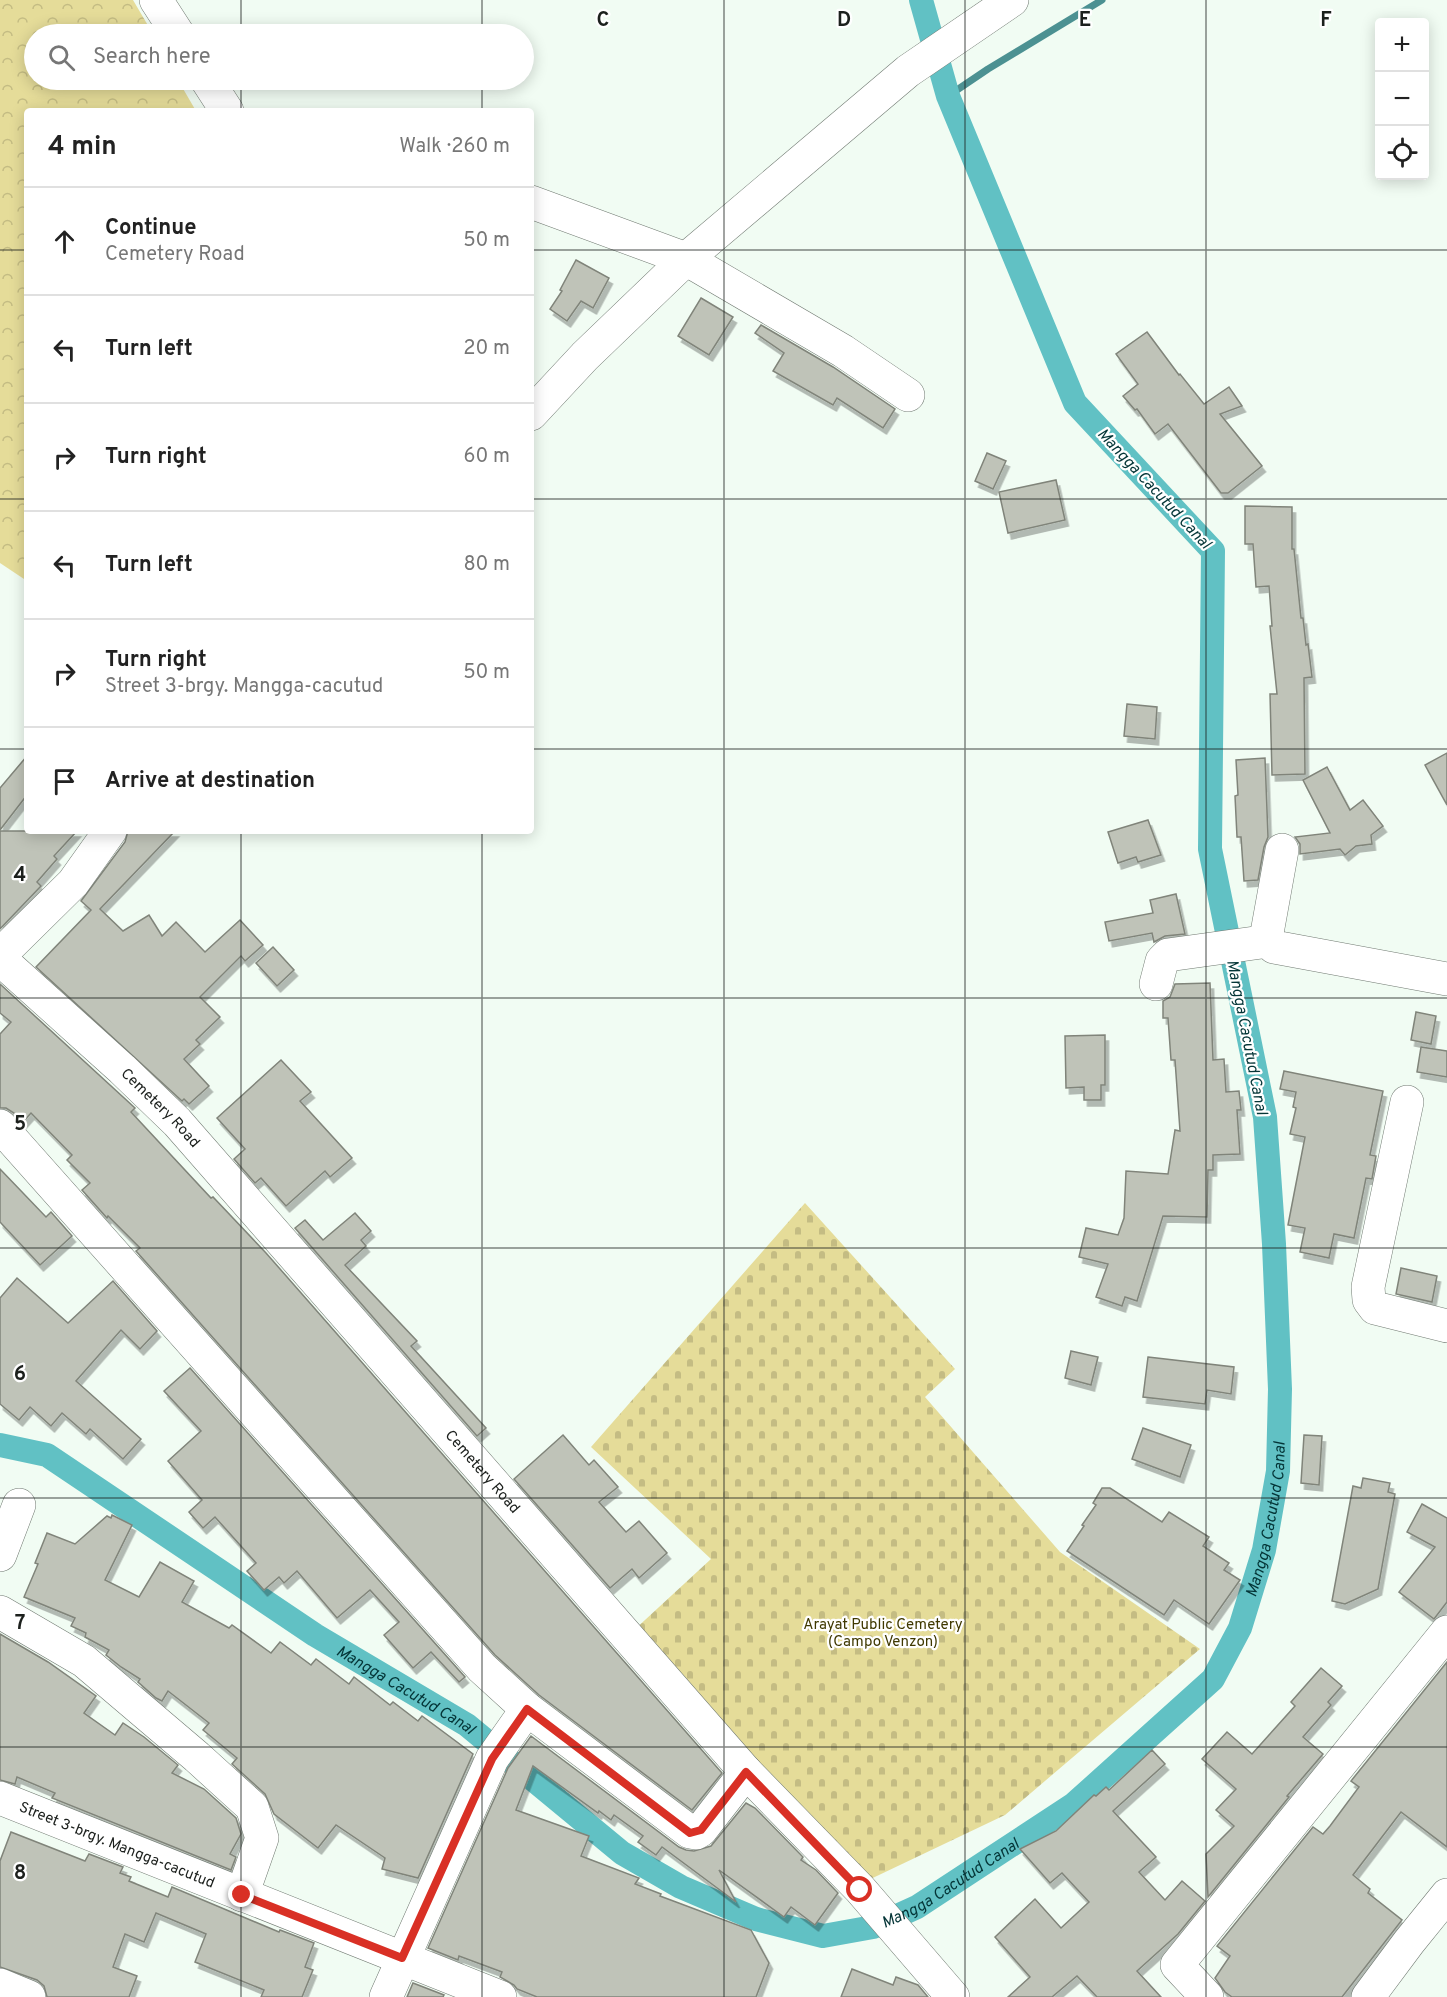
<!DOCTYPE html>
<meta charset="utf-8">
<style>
:root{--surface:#fff;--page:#f6f6f6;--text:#222;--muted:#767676;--line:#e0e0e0}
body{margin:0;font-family:Overpass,sans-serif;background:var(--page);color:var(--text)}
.controls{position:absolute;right:18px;top:18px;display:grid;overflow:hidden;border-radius:6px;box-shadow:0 3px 15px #0003}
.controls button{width:54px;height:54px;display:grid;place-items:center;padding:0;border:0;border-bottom:2px solid var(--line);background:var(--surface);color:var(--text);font:30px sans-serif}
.stop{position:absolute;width:18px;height:18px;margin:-14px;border:4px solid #d93025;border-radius:50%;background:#fff}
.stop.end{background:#d93025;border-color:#fff;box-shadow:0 2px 6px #0008}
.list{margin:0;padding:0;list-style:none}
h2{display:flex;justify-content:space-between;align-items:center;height:78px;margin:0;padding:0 24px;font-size:26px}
h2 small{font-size:20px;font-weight:400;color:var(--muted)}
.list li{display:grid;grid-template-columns:39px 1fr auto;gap:18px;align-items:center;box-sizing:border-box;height:108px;padding:0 24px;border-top:2px solid var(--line)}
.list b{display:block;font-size:22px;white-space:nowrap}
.list p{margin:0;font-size:20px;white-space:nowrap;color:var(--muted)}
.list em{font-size:20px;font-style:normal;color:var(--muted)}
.icon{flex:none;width:33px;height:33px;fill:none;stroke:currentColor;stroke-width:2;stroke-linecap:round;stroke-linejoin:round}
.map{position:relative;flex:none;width:1447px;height:1997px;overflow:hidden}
.search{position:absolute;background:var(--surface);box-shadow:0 3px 15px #0003;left:24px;top:24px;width:510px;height:66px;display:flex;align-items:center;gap:15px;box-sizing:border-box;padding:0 21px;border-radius:33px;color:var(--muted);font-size:22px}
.panel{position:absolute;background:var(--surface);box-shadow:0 3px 15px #0003;left:24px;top:108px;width:510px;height:726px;border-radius:6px}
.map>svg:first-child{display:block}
.forest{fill:url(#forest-crowns)}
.cemetery{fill:url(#cemetery-stones)}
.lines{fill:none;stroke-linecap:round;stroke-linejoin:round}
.stream{stroke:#4c9192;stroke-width:7}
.canal{stroke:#61c1c4;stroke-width:24}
.building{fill:#bfc3b8;stroke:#80847a;stroke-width:1.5;filter:url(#shadow)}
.minor-casing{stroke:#717a72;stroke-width:34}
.minor{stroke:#fff;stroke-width:33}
.route{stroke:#d93025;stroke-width:8}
.grid{fill:none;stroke:#1c201d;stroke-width:1.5;stroke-opacity:0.55}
.labels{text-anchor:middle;stroke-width:4.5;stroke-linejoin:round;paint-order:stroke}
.street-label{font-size:15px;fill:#1c201d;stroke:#fff}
.park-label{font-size:15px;fill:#3f3800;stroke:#fff}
.water-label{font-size:16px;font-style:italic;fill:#043537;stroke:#fff}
.grid-label{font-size:20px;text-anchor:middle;font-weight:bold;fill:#1c201d;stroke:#fff;stroke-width:4.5;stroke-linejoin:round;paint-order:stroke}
</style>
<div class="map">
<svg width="1447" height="1997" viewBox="0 0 1447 1997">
<defs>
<pattern id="forest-crowns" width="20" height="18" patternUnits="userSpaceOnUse" patternTransform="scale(1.5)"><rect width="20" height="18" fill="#e5dc99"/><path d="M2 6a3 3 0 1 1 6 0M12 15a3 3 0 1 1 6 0" fill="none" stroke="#c4bc83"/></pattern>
<pattern id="cemetery-stones" width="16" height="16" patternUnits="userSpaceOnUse" patternTransform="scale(1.5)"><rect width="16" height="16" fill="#e5dc99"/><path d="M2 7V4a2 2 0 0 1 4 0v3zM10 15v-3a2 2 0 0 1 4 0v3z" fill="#c4bc83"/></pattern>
<filter id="shadow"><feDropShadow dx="3.5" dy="6" stdDeviation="0" flood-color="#0004"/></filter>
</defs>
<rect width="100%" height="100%" fill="#f1fcf3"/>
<path class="forest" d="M0,0H133L153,34H34V80H178L196,111H27V581L0,563Z"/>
<path class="cemetery" d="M805,1203L955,1369L925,1397L1060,1552L1200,1649L1005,1815L858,1885L632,1632L711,1559L591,1447Z"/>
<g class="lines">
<path class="stream" d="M948,96L988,69L1102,0"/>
<path class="canal" id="s1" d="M0,1445L47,1455L315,1635L467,1725L622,1853L681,1887L756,1919L823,1936L873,1927L917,1907L1074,1804L1213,1679L1240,1628L1264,1550L1278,1471L1280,1389L1274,1244L1265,1117L1210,849L1213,551L1075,403L948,96L921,0"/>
</g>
<g class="building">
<path d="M576,260L609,278L593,308L581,301L567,321L550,309L562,291L560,290Z"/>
<path d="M701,298L733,317L709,355L678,336Z"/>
<path d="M761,325L833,367L895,409L883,428L837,398L833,405L773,371L784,353L755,333Z"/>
<path d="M1147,332L1179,375L1180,374L1204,404L1229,387L1242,406L1220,414L1262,466L1228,493H1221L1168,424L1155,434L1137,409L1135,410L1123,396L1138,384L1116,354Z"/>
<path d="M987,453L1006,461L993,489L975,481Z"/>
<path d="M1056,480L1065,520L1008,533L999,492Z"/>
<path d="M1245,506L1292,507V549H1294L1301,618H1303L1306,645L1308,644L1312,677L1304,678L1305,774L1272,775L1270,694H1277L1270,626H1272L1269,586L1256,587L1253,544H1245Z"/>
<path d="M1127,704L1157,707L1155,739L1124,736Z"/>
<path d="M1447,753V805L1425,765Z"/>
<path d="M27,756V795L0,830V788Z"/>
<path d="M1265,758L1268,837L1264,847L1258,880L1244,881L1241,837H1237L1235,796L1238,795L1236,760Z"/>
<path d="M1327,767L1350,810L1363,800L1383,826L1371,835L1372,844L1356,846L1345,855L1340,849L1300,854V844L1295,837L1330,833L1303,780Z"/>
<path d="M1148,820L1161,855L1138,862L1136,857L1118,863L1108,832Z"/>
<path d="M0,831H77L54,856L57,859L37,882L41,886L0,929Z"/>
<path d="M128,831H175L100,909L123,931L149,915L162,936L176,922L205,952L240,920L263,945L245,961L241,956L200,997L220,1017L196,1040L200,1044L184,1059L209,1086L189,1104L184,1099L182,1101L36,967L91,910L81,901L125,842Z"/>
<path d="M1176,894L1185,934L1165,936L1154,942L1152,933L1109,941L1105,922L1153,913L1150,900Z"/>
<path d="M273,947L294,970L277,986L256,963Z"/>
<path d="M1210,983L1213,1060L1224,1059L1226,1092L1239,1091L1241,1110H1237L1240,1154L1213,1155V1170H1208L1207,1217L1163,1216L1137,1301L1125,1297L1122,1306L1096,1297L1108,1264L1079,1257L1086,1228L1118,1235L1124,1218L1126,1171L1168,1174L1175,1130L1180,1131L1175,1060H1171L1168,1018H1163V1001L1170,997L1175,984Z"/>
<path d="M0,984L135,1108L131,1112L211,1198L213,1197L266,1253L722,1773L692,1810L539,1695L495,1655L136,1251L140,1248L108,1216L107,1218L82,1190L90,1183L67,1160L72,1155L31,1113L22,1123L14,1113L6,1108H0V1034L11,1022L0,1013Z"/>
<path d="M1416,1012L1436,1016L1431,1044L1411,1040Z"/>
<path d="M1105,1035V1085H1101V1100H1084V1087L1066,1088L1065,1036Z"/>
<path d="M1421,1047L1447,1051V1077L1417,1072Z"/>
<path d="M281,1060L311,1092L300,1101L352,1158L330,1177L325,1171L286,1206L261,1178L255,1183L234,1159L245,1149L217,1118Z"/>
<path d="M1284,1071L1383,1091L1370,1155L1376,1156L1372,1179L1366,1178L1354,1238L1334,1234L1329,1258L1300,1252L1305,1228L1288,1225L1305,1137L1290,1134L1296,1108L1293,1107L1296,1092L1280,1089Z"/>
<path d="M0,1169L46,1217L51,1212L72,1236L40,1265L0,1222Z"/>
<path d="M355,1213L371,1231L361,1240L366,1246L345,1265L417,1341L411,1346L486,1428L477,1436L295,1228L305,1220L323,1240Z"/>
<path d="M1401,1268L1437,1276L1432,1302L1396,1294Z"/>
<path d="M17,1278L68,1323L113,1281L157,1331L140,1349L121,1330L76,1381L141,1439L123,1459L90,1429L86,1434L62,1413L51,1426L30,1407L19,1420L0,1404V1298Z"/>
<path d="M1071,1351L1098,1357L1091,1385L1065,1378Z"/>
<path d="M1148,1357L1234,1367L1231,1394L1207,1390L1205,1404L1143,1397Z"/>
<path d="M190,1368L465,1677L459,1682L431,1652L413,1668L384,1635L399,1622L370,1590L337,1618L297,1571L284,1583L279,1577L264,1590L247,1571L256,1563L215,1517L203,1528L189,1512L202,1500L168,1461L201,1431L164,1391Z"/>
<path d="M1143,1428L1191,1445L1180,1477L1132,1459Z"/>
<path d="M563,1435L589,1465L594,1460L618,1487L599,1502L626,1532L639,1521L667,1553L639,1578L632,1569L610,1588L514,1479Z"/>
<path d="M1304,1435L1322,1436L1319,1485L1301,1483Z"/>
<path d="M1363,1478L1390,1483L1388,1492L1395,1494L1378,1589L1345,1604L1332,1601L1353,1486L1361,1488Z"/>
<path d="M1102,1488H1110L1162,1522L1169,1512L1209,1537L1203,1546L1229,1563L1224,1570L1240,1580L1209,1624L1174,1600L1164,1615L1067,1551L1084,1526L1082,1525L1096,1505L1093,1503Z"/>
<path d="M1422,1504L1447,1518V1602L1434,1619L1399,1592L1435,1547L1407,1532Z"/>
<path d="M112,1515L132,1525L105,1580L139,1597L160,1562L194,1581L182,1602L229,1628L232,1625L271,1653L280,1642L311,1665L316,1659L349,1684L354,1677L390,1705L393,1702L418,1721L422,1716L473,1754L418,1878L382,1869L385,1858L336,1825L318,1848L274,1814L265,1794L232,1764L237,1758L203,1730L209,1723L168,1691L162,1701L156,1698L138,1682L140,1679L121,1667L106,1655L109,1650L85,1637L86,1633L71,1626L75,1618L24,1597L38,1564L35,1563L47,1533L75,1544L107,1516L111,1518Z"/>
<path d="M0,1634L48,1662L96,1696L84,1713L115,1735L123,1723L144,1737L178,1765L172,1773L204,1789L236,1818L241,1834L230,1854L236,1857L231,1870L52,1798L55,1793L17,1777L15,1784L0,1780Z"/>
<path d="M1447,1662V1847L1401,1812L1353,1875L1370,1889L1368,1893L1402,1920L1342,1997H1232L1225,1992L1215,1978L1230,1956L1217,1946L1313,1827L1323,1834L1330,1826L1359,1787L1351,1781Z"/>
<path d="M1321,1668L1342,1686L1328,1702L1331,1705L1303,1737L1323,1754L1287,1796L1289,1797L1208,1897L1206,1854L1234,1826L1216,1810L1236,1789L1202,1759L1227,1732L1252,1754L1295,1706L1291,1702Z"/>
<path d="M531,1736L679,1847L686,1850L694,1851L711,1846L746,1803L755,1808L803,1857L801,1860L816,1870L838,1893L815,1925L791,1907L784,1917L719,1870L736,1902L662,1847L656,1855L638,1842L643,1836L614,1815L611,1820L599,1811L598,1813L533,1766L516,1810L589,1836L581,1856L639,1878L635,1884L661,1894L660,1896L751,1930L769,1963L756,1997H537L517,1989L514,1985L500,1977L502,1972L459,1956L458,1960L428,1948L508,1768Z"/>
<path d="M1152,1750L1165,1764L1113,1811L1156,1857L1139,1872L1165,1900L1182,1881L1205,1901L1178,1934L1137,1971L1161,1997H1097L1077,1976L1052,1997H1008L1030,1977L995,1937L1035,1899L1061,1928L1089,1902L1062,1873L1050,1883L1020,1849L1056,1831L1094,1795L1096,1796L1106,1787L1109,1790Z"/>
<path d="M11,1832L85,1861L89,1854L123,1867L120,1873L131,1877L129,1881L168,1897L172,1887L279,1932L280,1930L314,1943L305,1967L313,1970L302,1997H261L264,1990L195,1962L206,1934L156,1913L144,1942L125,1934L113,1967L137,1976L129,1997H47L44,1986L37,1980L0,1967V1861Z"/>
<path d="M852,1969L893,1985L896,1977L918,1985L928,1997H841Z"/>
<path d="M413,1983L444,1995L443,1997H407Z"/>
</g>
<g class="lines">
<g class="minor-casing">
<g id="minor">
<path d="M156,0L178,34"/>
<path d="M207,80L227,111"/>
<path d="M531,202L686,259L843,351L908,395"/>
<path d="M531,414L585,356L686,259L908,71L1012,0"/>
<path d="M1282,850L1267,933L1269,941L1274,947L1447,979"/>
<path d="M0,955L73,883L110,831"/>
<path id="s2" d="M0,959L122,1069L177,1122L746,1772L860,1889L953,1997"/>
<path d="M1156,984L1162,961L1168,955L1269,941"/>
<path d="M1407,1102L1368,1287L1369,1300L1375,1308L1447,1326"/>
<path d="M0,1126L482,1668L527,1709L690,1832L696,1833L701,1830L746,1772"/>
<path d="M0,1555L19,1505"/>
<path d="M0,1612L84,1661L197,1757L252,1807L262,1838L242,1895"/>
<path id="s3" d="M0,1798L500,1997"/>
<path d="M0,1985L29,1997"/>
<path d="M386,1997L492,1759L527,1709"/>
<path d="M1207,1997L1177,1965L1447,1632"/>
<path d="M1368,1997L1409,1942L1447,1895"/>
</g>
</g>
<use href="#minor" class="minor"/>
</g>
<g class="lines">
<path class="route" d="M242,1895L402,1958L492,1759L527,1709L690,1833L701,1830L746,1772L860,1890"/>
</g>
<path class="grid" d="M241,0V34M482,0V34M724,0V1997M965,0V1997M1206,0V1997M241,80V111M482,80V111M0,250H27M531,250H1447M0,499H27M531,499H1447M0,749H27M531,749H1447M241,831V1997M482,831V1997M0,998H1447M0,1248H1447M0,1498H1447M0,1747H1447"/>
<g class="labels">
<g class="street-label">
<text dy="5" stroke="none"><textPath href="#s2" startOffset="219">Cemetery Road</textPath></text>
<text dy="5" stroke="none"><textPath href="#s2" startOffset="705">Cemetery Road</textPath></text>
<text dy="5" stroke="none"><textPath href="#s3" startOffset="126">Street 3-brgy. Mangga-cacutud</textPath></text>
</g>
<g class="park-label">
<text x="883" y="1629">Arayat Public Cemetery<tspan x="883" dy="17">(Campo Venzon)</tspan></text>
</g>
<g class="water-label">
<text transform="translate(1155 488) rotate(47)" y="6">Mangga Cacutud Canal</text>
<text transform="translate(1248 1037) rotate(79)" y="6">Mangga Cacutud Canal</text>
<text dy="6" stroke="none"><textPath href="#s1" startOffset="1611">Mangga Cacutud Canal</textPath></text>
<text dy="6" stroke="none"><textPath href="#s1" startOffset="477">Mangga Cacutud Canal</textPath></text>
<text dy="6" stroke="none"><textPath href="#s1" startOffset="1107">Mangga Cacutud Canal</textPath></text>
</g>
</g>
<g class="grid-label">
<text x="603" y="26">C</text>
<text x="844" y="26">D</text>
<text x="1085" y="26">E</text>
<text x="1326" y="26">F</text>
<text x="20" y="881">4</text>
<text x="20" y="1130">5</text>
<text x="20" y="1380">6</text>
<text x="20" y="1629">7</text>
<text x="20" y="1879">8</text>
</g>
</svg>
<div class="controls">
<button>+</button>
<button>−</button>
<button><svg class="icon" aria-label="locate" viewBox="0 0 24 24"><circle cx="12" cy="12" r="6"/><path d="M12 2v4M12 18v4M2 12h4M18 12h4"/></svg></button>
</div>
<div class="stop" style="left:860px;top:1890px"></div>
<div class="stop end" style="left:242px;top:1895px"></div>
<div class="search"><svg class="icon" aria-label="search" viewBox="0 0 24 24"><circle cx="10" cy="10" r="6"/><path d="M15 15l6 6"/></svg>Search here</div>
<section class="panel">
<h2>4 min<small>Walk · 260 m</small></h2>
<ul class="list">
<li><svg class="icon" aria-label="ahead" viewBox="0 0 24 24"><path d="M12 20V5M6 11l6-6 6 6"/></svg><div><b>Continue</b><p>Cemetery Road</p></div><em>50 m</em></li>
<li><svg class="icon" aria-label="left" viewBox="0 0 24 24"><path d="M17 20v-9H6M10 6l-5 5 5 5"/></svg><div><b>Turn left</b></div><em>20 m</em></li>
<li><svg class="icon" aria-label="right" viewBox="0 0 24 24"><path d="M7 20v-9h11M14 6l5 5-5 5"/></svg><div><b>Turn right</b></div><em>60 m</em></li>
<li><svg class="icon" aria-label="left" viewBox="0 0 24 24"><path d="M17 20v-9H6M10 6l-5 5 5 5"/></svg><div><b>Turn left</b></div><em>80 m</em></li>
<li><svg class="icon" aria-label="right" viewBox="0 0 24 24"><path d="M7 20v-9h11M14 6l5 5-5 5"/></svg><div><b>Turn right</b><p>Street 3-brgy. Mangga-cacutud</p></div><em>50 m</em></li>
<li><svg class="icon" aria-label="arrive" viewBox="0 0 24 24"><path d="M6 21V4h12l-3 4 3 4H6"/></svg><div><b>Arrive at destination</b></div></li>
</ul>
</section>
</div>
